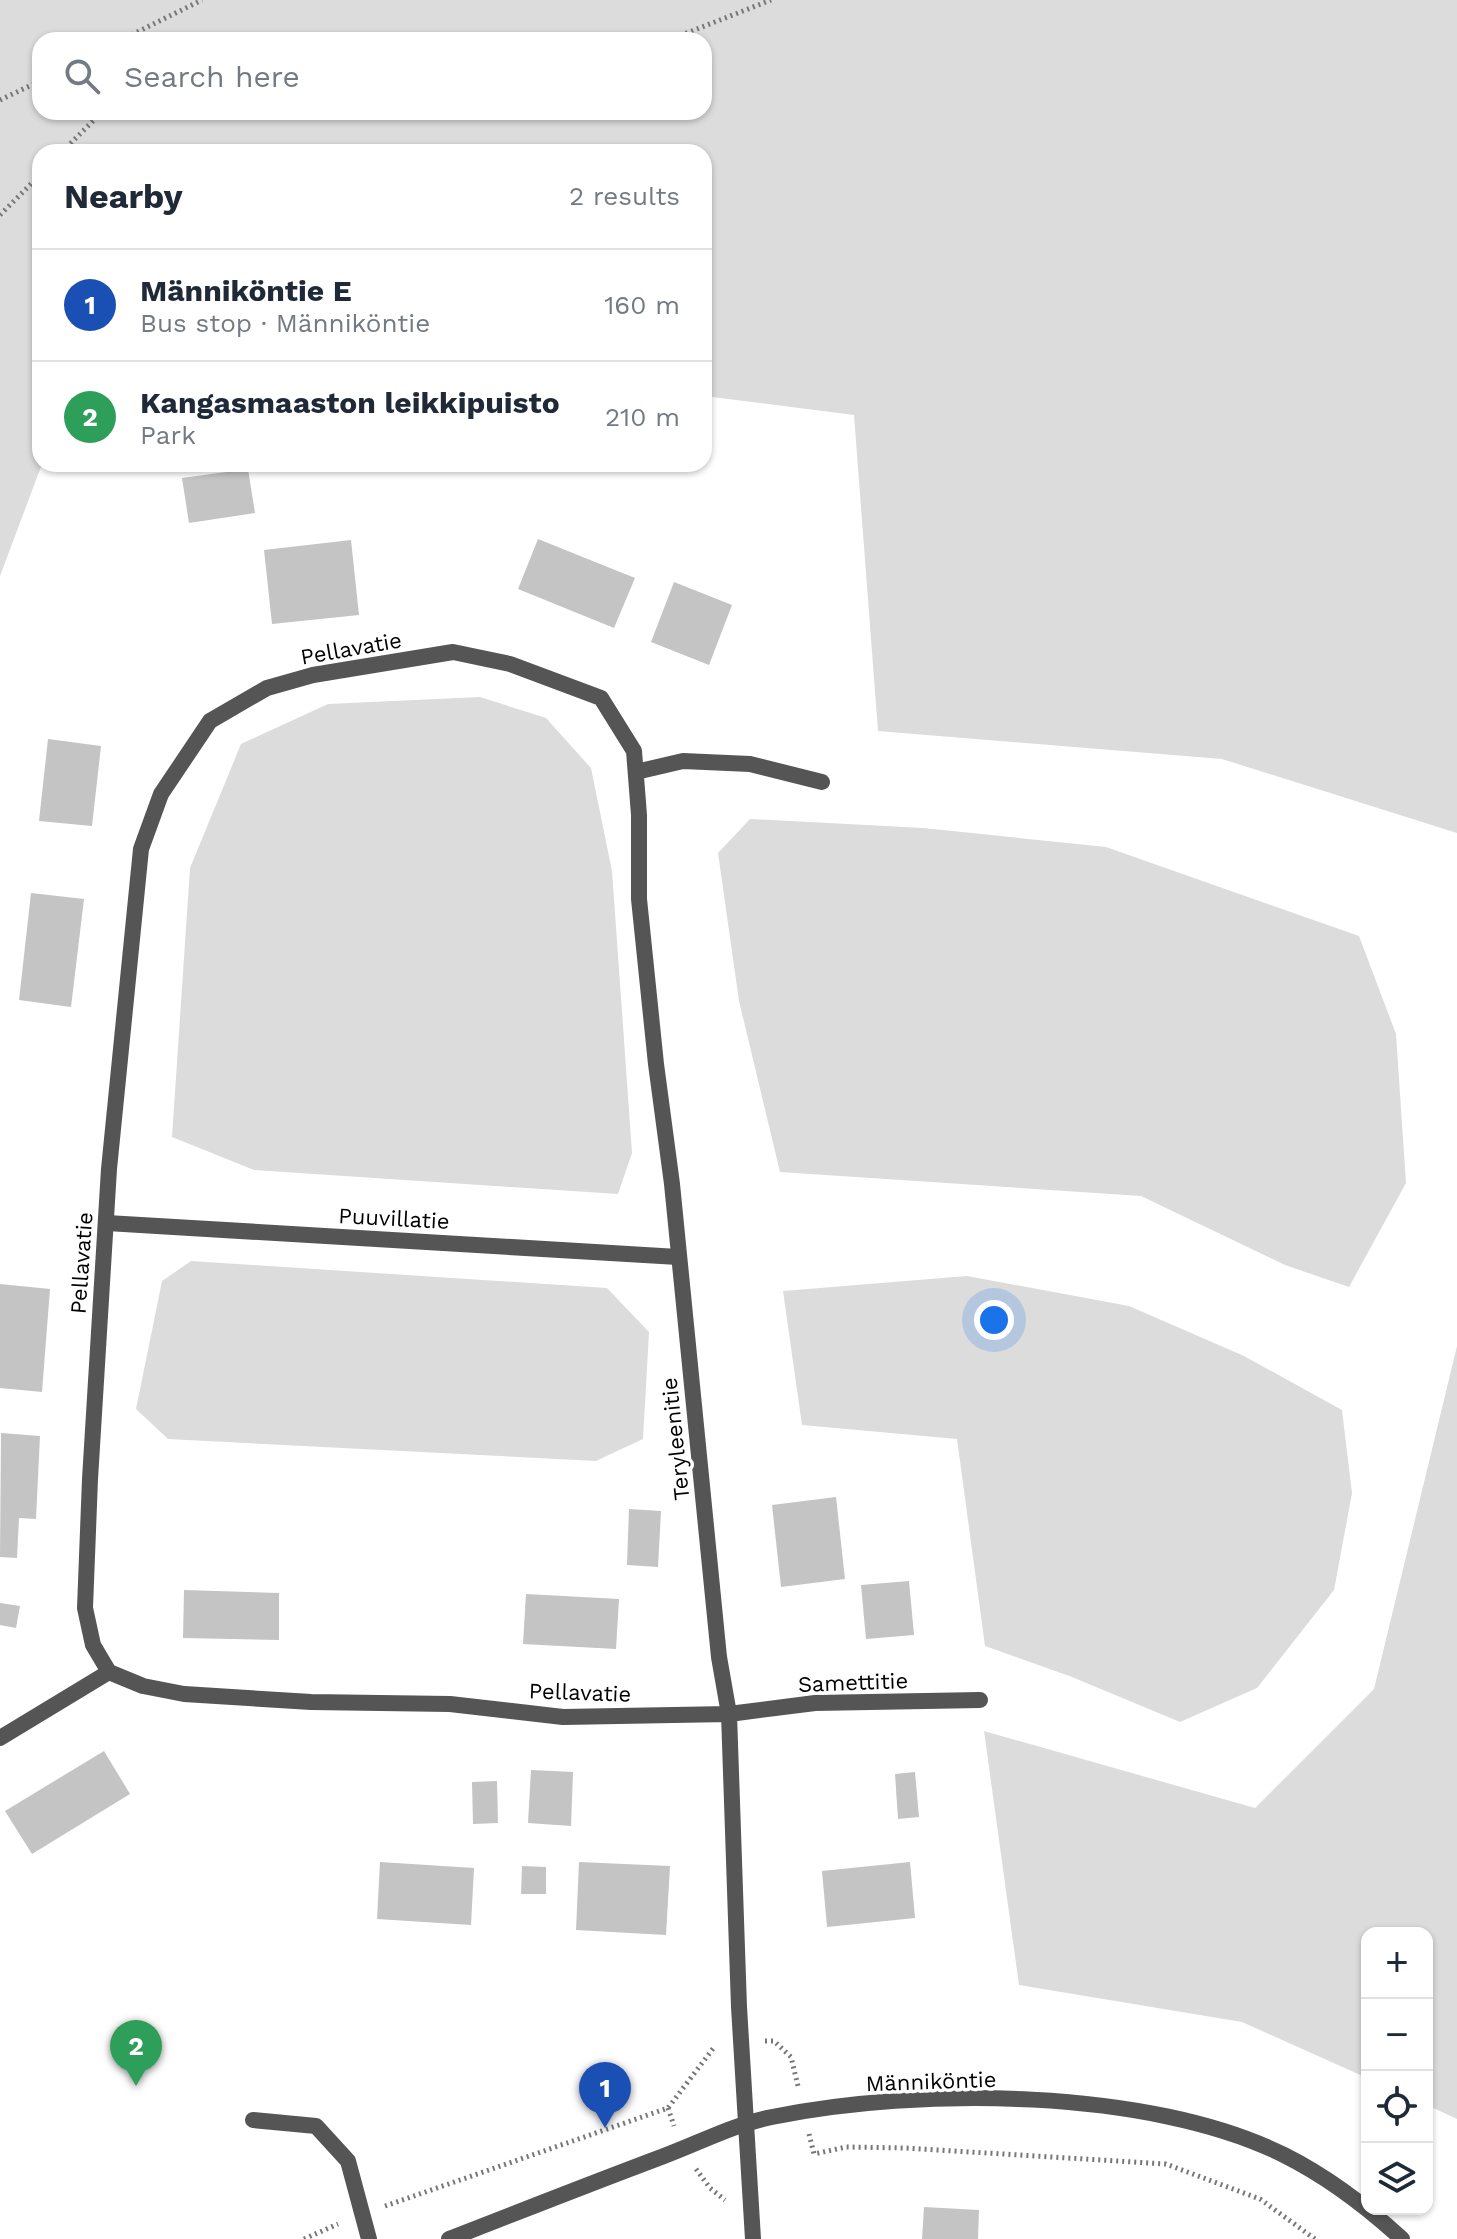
<!DOCTYPE html>
<meta charset="utf-8">
<style>
:root{--surface:#fff;--page:#f2f2f3;--text:#1f2937;--muted:#747a83;--line:#e0e1e3;--accent:#000}
body{margin:0;font-family:"Work Sans",sans-serif;background:var(--page);color:var(--text)}
.controls{position:absolute;right:24px;bottom:24px;display:grid;overflow:hidden;border-radius:16px;box-shadow:0 2px 6px #0004}
.controls button{width:72px;height:72px;display:grid;place-items:center;padding:0;border:0;border-bottom:2px solid var(--line);background:var(--surface);color:var(--text);font:40px sans-serif}
.you{position:absolute;left:994px;top:1320px;width:28px;height:28px;margin:-20px;border:6px solid #fff;border-radius:50%;background:#1a73e8;box-shadow:0 0 0 12px #1a73e833}
.badge{display:grid;place-items:center;width:52px;height:52px;border-radius:50%;background:var(--accent);color:#fff;font-size:26px;font-weight:700}
.pin{position:absolute;translate:-50% -66px;filter:drop-shadow(0 2px 4px #0008)}
.pin::after{content:'';position:absolute;top:42px;width:28px;height:24px;background:inherit;clip-path:polygon(0 0,100% 0,50% 100%)}
.list{margin:0;padding:0;list-style:none}
h2{display:flex;justify-content:space-between;align-items:center;height:104px;margin:0;padding:0 32px;font-size:34px}
h2 small{font-size:26px;font-weight:400;color:var(--muted)}
.list li{display:grid;grid-template-columns:52px 1fr auto;gap:24px;align-items:center;box-sizing:border-box;height:112px;padding:0 32px;border-top:2px solid var(--line)}
.list b{display:block;font-size:30px;white-space:nowrap}
.list p{margin:0;font-size:26px;white-space:nowrap;color:var(--muted)}
.list em{font-size:26px;font-style:normal;color:var(--muted)}
.icon{flex:none;width:44px;height:44px;fill:none;stroke:currentColor;stroke-width:2;stroke-linecap:round;stroke-linejoin:round}
.map{position:relative;flex:none;width:1457px;height:2239px;overflow:hidden}
.search{position:absolute;background:var(--surface);box-shadow:0 2px 6px #0004;left:32px;top:32px;width:680px;height:88px;display:flex;align-items:center;gap:20px;box-sizing:border-box;padding:0 28px;border-radius:24px;color:var(--muted);font-size:30px}
.panel{position:absolute;background:var(--surface);box-shadow:0 2px 6px #0004;left:32px;top:144px;width:680px;height:328px;border-radius:24px}
.map>svg:first-child{display:block}
.green{fill:#dcdcdc;fill-rule:evenodd}
.building{fill:#c4c4c4}
.lines{fill:none;stroke-linecap:round;stroke-linejoin:round}
.path{stroke:#777;stroke-width:5;stroke-dasharray:2 4;stroke-linecap:butt}
.service{stroke:#555;stroke-width:16}
.minor{stroke:#555;stroke-width:16}
.labels{text-anchor:middle;stroke-width:7;stroke-linejoin:round;paint-order:stroke}
.street-label{font-size:22px;fill:#000;stroke:#fff}
</style>
<div class="map">
<svg width="1457" height="2239" viewBox="0 0 1457 2239">
<rect width="100%" height="100%" fill="#fff"/>
<g class="green">
<path d="M0,0H1457V833L1222,759L878,731L854,415L704,396V152H40L42,464L0,576ZM704,40V112H40V40Z"/>
<path d="M480,697L546,718L591,768L612,871L632,1153L618,1194L254,1170L172,1137L190,868L241,744L328,704Z"/>
<path d="M750,819L923,828L1106,847L1359,936L1396,1034L1406,1183L1349,1287L1285,1265L1141,1196L780,1172L739,1001L718,853Z"/>
<path d="M191,1261L607,1288L649,1332L643,1439L596,1461L168,1439L136,1409L162,1281Z"/>
<path d="M967,1276L1129,1306L1244,1356L1342,1410L1352,1493L1334,1590L1257,1688L1180,1722L1072,1677L985,1646L957,1439L802,1425L783,1291Z"/>
<path d="M1457,1346V2119L1427,2105V1933H1367V2078L1242,2022L1019,1985L984,1731L1255,1808L1374,1689Z"/>
</g>
<g class="building">
<path d="M248,469L255,513L189,523L182,478Z"/>
<path d="M538,539L635,578L614,628L518,589Z"/>
<path d="M351,540L359,615L272,624L264,550Z"/>
<path d="M674,582L732,605L709,665L651,642Z"/>
<path d="M48,739L101,746L92,826L39,821Z"/>
<path d="M31,893L84,899L71,1007L19,1000Z"/>
<path d="M0,1284L50,1289L42,1392L0,1388Z"/>
<path d="M1,1433L40,1436L36,1519L19,1518L17,1558L0,1557Z"/>
<path d="M836,1497L845,1579L781,1587L772,1505Z"/>
<path d="M629,1509L661,1511L658,1567L627,1565Z"/>
<path d="M909,1581L914,1635L866,1639L861,1585Z"/>
<path d="M184,1590L279,1593V1640L183,1638Z"/>
<path d="M526,1594L619,1599L616,1649L523,1644Z"/>
<path d="M0,1603L20,1606L16,1628L0,1625Z"/>
<path d="M104,1751L130,1794L32,1854L5,1811Z"/>
<path d="M531,1770L573,1772L571,1826L528,1823Z"/>
<path d="M915,1772L919,1817L898,1819L895,1774Z"/>
<path d="M497,1781L498,1823L473,1824L472,1782Z"/>
<path d="M380,1862L474,1868L471,1925L377,1919Z"/>
<path d="M579,1862L670,1866L666,1935L576,1930Z"/>
<path d="M910,1862L915,1918L827,1927L822,1871Z"/>
<path d="M522,1866L546,1867V1894H521Z"/>
<path d="M924,2207L979,2210L978,2239H922Z"/>
</g>
<g class="lines">
<g class="path">
<path d="M121,40L202,0"/>
<path d="M669,40L771,0"/>
<path d="M0,100L40,81"/>
<path d="M62,152L102,112"/>
<path d="M0,215L40,175"/>
<path d="M765,2041H774L791,2057L798,2086"/>
<path d="M668,2108L674,2126"/>
<path d="M809,2134L814,2154L846,2147L905,2148L1166,2164L1260,2199L1315,2239"/>
<path d="M696,2169L710,2188L725,2200"/>
<path d="M385,2206L668,2108L715,2046"/>
<path d="M304,2239L338,2224"/>
</g>
<path class="service" d="M253,2120L316,2126L348,2161L369,2239"/>
<g class="minor">
<path d="M636,772L683,761L750,764L822,782"/>
<path d="M107,1223L678,1257"/>
<path d="M0,1738L109,1672"/>
<path d="M449,2239C521,2211 592,2183 664,2156C699,2143 735,2124 772,2117C918,2087 1150,2088 1284,2155C1328,2177 1366,2206 1402,2239"/>
<path d="M753,2239L739,2007L729,1714L719,1657L672,1184L656,1064L639,899V815L634,751L601,698L510,664L453,652L313,675L267,688L210,721L161,794L141,849L109,1169L90,1479L85,1608L93,1645L109,1672L143,1686L184,1694L311,1702L450,1704L563,1717L729,1714L815,1703L980,1700"/>
</g>
</g>
<g class="labels">
<g class="street-label">
<text transform="translate(351 648) rotate(-10)" y="8">Pellavatie</text>
<text transform="translate(394 1218) rotate(3)" y="8">Puuvillatie</text>
<text transform="translate(81 1263) rotate(-86)" y="8">Pellavatie</text>
<text transform="translate(675 1439) rotate(-96)" y="8">Teryleenitie</text>
<text transform="translate(853 1682) rotate(-2)" y="8">Samettitie</text>
<text transform="translate(580 1692) rotate(2)" y="8">Pellavatie</text>
<text transform="translate(931 2081) rotate(-2)" y="8">Männiköntie</text>
</g>
</g>
</svg>
<div class="controls">
<button>+</button>
<button>−</button>
<button><svg class="icon" aria-label="locate" viewBox="0 0 24 24"><circle cx="12" cy="12" r="6"/><path d="M12 2v4M12 18v4M2 12h4M18 12h4"/></svg></button>
<button><svg class="icon" aria-label="layers" viewBox="0 0 24 24"><path d="M12 4l9 5-9 5-9-5zM3 14l9 5 9-5"/></svg></button>
</div>
<div class="you"></div>
<div class="pin badge" style="left:605px;top:2128px;background:#1a4fb4">1</div>
<div class="pin badge" style="left:136px;top:2086px;background:#2e9e5b">2</div>
<div class="search"><svg class="icon" aria-label="search" viewBox="0 0 24 24"><circle cx="10" cy="10" r="6"/><path d="M15 15l6 6"/></svg>Search here</div>
<section class="panel">
<h2>Nearby<small>2 results</small></h2>
<ul class="list">
<li><span class="badge" style="background:#1a4fb4">1</span><div><b>Männiköntie E</b><p>Bus stop · Männiköntie</p></div><em>160 m</em></li>
<li><span class="badge" style="background:#2e9e5b">2</span><div><b>Kangasmaaston leikkipuisto</b><p>Park</p></div><em>210 m</em></li>
</ul>
</section>
</div>
